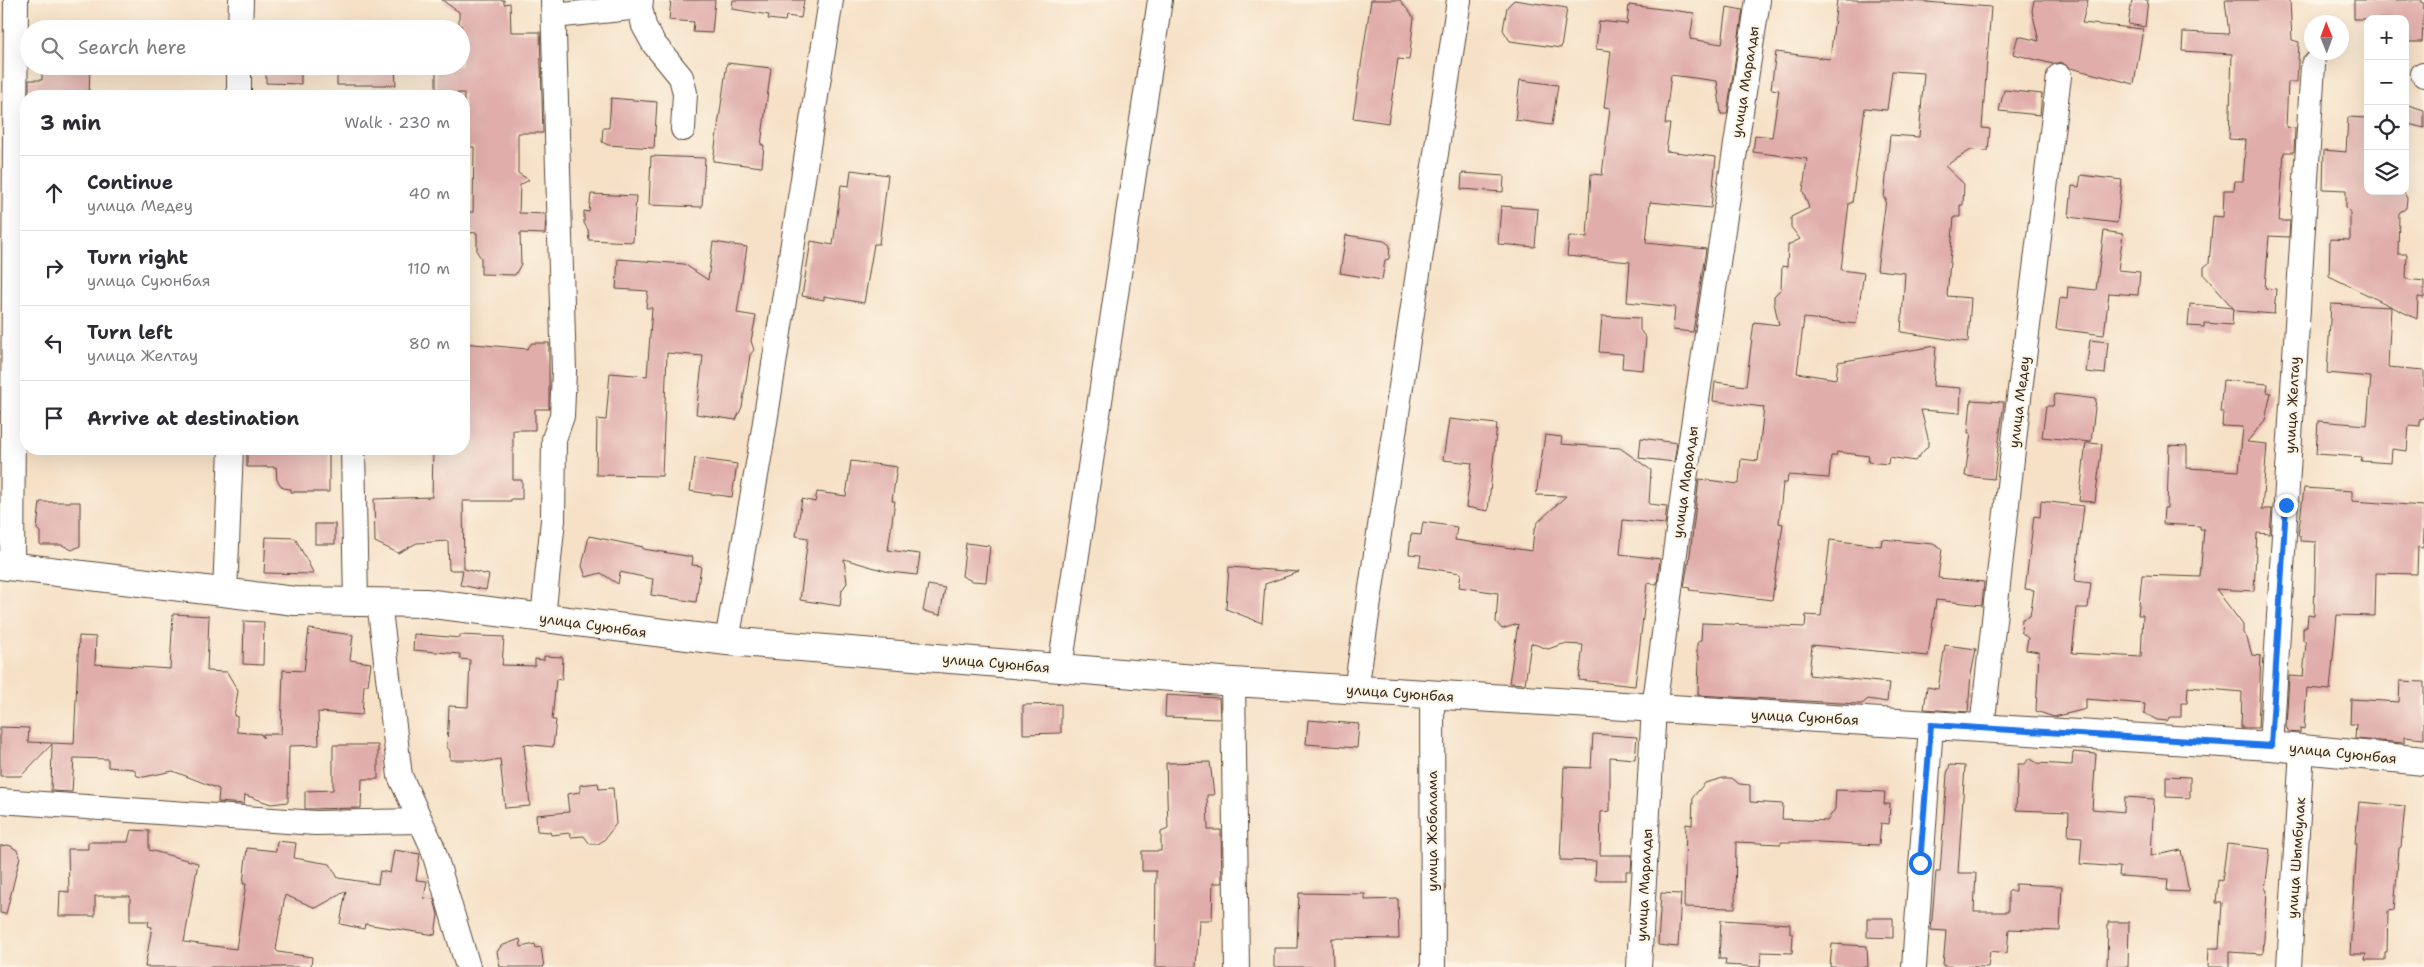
<!DOCTYPE html>
<meta charset="utf-8">
<style>
:root{--surface:#fff;--page:#f2f2f3;--text:#2b2b33;--muted:#7c7c81;--line:#e1e1e2}
body{margin:0;font-family:"Shantell Sans",sans-serif;background:var(--page);color:var(--text)}
.controls{position:absolute;right:15px;top:15px;display:grid;overflow:hidden;border-radius:10px;box-shadow:0 5px 20px #0002}
.controls button{width:45px;height:45px;display:grid;place-items:center;padding:0;border:0;border-bottom:1px solid var(--line);background:var(--surface);color:var(--text);font:25px sans-serif}
.compass{position:absolute;left:2304px;top:15px;width:45px;height:45px;border-radius:50%;background:var(--surface);box-shadow:0 5px 20px #0002;rotate:359deg}
.stop{position:absolute;width:15px;height:15px;margin:-11px;border:4px solid #1a73e8;border-radius:50%;background:#fff}
.stop.end{background:#1a73e8;border-color:#fff;box-shadow:0 1px 5px #0008}
.list{margin:0;padding:0;list-style:none}
h2{display:flex;justify-content:space-between;align-items:center;height:65px;margin:0;padding:0 20px;font-size:21px}
h2 small{font-size:16px;font-weight:400;color:var(--muted)}
.list li{display:grid;grid-template-columns:32px 1fr auto;gap:15px;align-items:center;box-sizing:border-box;height:75px;padding:0 20px;border-top:1px solid var(--line)}
.list b{display:block;font-size:19px;white-space:nowrap}
.list p{margin:0;font-size:16px;white-space:nowrap;color:var(--muted)}
.list em{font-size:16px;font-style:normal;color:var(--muted)}
.icon{flex:none;width:28px;height:28px;fill:none;stroke:currentColor;stroke-width:2;stroke-linecap:round;stroke-linejoin:round}
.map{position:relative;flex:none;width:2424px;height:967px;overflow:hidden}
.search{position:absolute;background:var(--surface);box-shadow:0 5px 20px #0002;left:20px;top:20px;width:450px;height:55px;display:flex;align-items:center;gap:12px;box-sizing:border-box;padding:0 18px;border-radius:28px;color:var(--muted);font-size:19px}
.panel{position:absolute;background:var(--surface);box-shadow:0 5px 20px #0002;left:20px;top:90px;width:450px;height:365px;border-radius:20px}
.map>svg:first-child{display:block}
.building{fill:#e0adab}
.lines{fill:none;stroke-linecap:round;stroke-linejoin:round}
.street-casing{stroke:#574537;stroke-width:26}
.secondary-casing{stroke:#574537;stroke-width:30}
.street{stroke:#fff;stroke-width:24}
.secondary{stroke:#fff;stroke-width:28}
.route{stroke:#1a73e8;stroke-width:6}
.labels{text-anchor:middle;stroke-width:4;stroke-linejoin:round;paint-order:stroke}
.street-label{font-size:14px;fill:#3b2a1e;stroke:#fcf5e5}
</style>
<div class="map">
<svg width="2424" height="967" viewBox="0 0 2424 967">
<rect width="100%" height="100%" fill="#fcf5e5"/>
<filter id="ink" filterUnits="userSpaceOnUse"><feTurbulence type="fractalNoise" baseFrequency=".02" numOctaves="2"/><feDisplacementMap in="SourceGraphic" scale="10" xChannelSelector="R" yChannelSelector="G"/><feConvolveMatrix kernelMatrix="1 2 1 2 8 2 1 2 1" color-interpolation-filters="sRGB"/></filter>
<filter id="wash" filterUnits="userSpaceOnUse"><feTurbulence type="fractalNoise" baseFrequency=".0096" numOctaves="4" result="noise"/><feDisplacementMap in="SourceGraphic" scale="20" xChannelSelector="R" yChannelSelector="G"/><feGaussianBlur stdDeviation="1.12" result="paint"/><feColorMatrix in="noise" values="0 0 0 0 0 0 0 0 0 0 0 0 0 0 0 0 0 1.4 0 .05"/><feComposite in="paint" operator="in"/></filter>
<g filter="url(#wash)">
<rect width="100%" height="100%" fill="#f6e1c7"/>
<g id="blocks">
<g class="building">
<path d="M442,0H504V4L510,3L511,32H540L543,133H518V173L529,180L520,185L519,213L546,214L545,234L520,233L521,264L515,275L481,274V258L477,252V233L464,232V212H473L474,147H466L464,144V93L436,94V66H461V25H459V12Z"/>
<path d="M671,0H715L712,33L693,32L694,22L669,20Z"/>
<path d="M733,0H804L801,18L786,16L785,21L768,19L769,15L732,9Z"/>
<path d="M1371,0H1400L1414,18L1409,60L1398,59L1388,123L1353,118Z"/>
<path d="M1514,0L1567,8L1561,48L1510,41L1503,30L1507,7Z"/>
<path d="M1837,0H1900L1991,7L1982,128L1990,129L1988,151L1971,150L1945,166L1964,184L1963,205H1960V217H1954L1947,296L1971,298L1968,342L1901,332L1905,273L1877,270L1886,199H1884L1890,135L1919,137L1924,73L1892,71L1887,110L1865,108L1852,203H1849L1841,270L1864,273L1856,324L1804,318L1797,373L1836,379L1838,362L1936,346L1933,386L1961,388L1960,413L1921,410L1928,438V446L1915,461L1889,457L1888,464L1868,462L1869,456L1837,452L1836,456H1831L1829,478L1788,475L1787,483H1783L1779,523L1783,524L1772,600L1689,590L1690,588L1684,587L1688,563H1689L1699,479L1739,484L1741,459L1758,461L1764,407L1713,401L1715,382L1746,386L1754,322L1779,325L1774,303V296L1781,289L1782,266L1787,267L1788,245L1800,239L1791,227V217L1809,208L1803,191L1807,159L1753,152L1755,135L1772,137L1779,90L1771,89L1776,52L1830,59Z"/>
<path d="M2034,0H2088L2082,23L2143,29L2134,84L2070,68L2061,62L2053,64L2013,54L2018,36L2039,41L2032,11Z"/>
<path d="M2132,0H2148L2145,27L2128,24Z"/>
<path d="M2225,0H2290L2292,40L2299,42L2297,82H2288L2286,127L2295,128L2294,152H2284L2279,221H2290L2289,237L2269,236L2265,288L2276,289L2274,314L2236,311L2233,308L2232,325L2204,323V327L2188,326L2190,304L2233,308L2204,275V267L2209,263L2213,216L2223,217L2224,190H2234L2235,181H2243L2246,140L2229,139L2232,54L2182,51L2183,32L2229,34Z"/>
<path d="M2354,0H2422V3H2424L2422,42H2405V19H2354Z"/>
<path d="M1629,5L1694,13L1690,39L1722,44L1727,7L1743,10L1727,114H1721L1717,81L1671,75L1665,124H1670L1666,151L1716,157L1711,208L1650,202L1646,243L1706,249L1693,332L1673,330L1675,307L1627,302L1630,262L1567,256L1569,236L1587,237L1591,174L1602,175L1610,108L1604,107L1611,51L1596,49L1599,21L1627,24Z"/>
<path d="M727,63L771,68L761,145H764L762,167L713,161Z"/>
<path d="M42,66H90L89,96H29V80H42Z"/>
<path d="M266,66H301V84L266,83Z"/>
<path d="M337,66H395L396,85H337Z"/>
<path d="M1520,80L1558,85L1552,125L1515,120Z"/>
<path d="M2004,90L2042,94L2040,115L1999,111Z"/>
<path d="M611,98L657,102L654,148L608,145L602,142L603,128H609Z"/>
<path d="M2405,104L2424,110V128L2405,123Z"/>
<path d="M2348,117L2368,118V191H2403L2407,198L2406,208L2399,213L2398,254H2407L2406,279L2424,281V298L2418,297L2417,319L2329,276L2330,239L2350,240V212L2346,208V190L2323,189L2324,150L2346,152Z"/>
<path d="M651,156L705,158L702,207L649,205Z"/>
<path d="M851,170L888,175L879,244H874L864,303L824,296V300L802,296L811,241L833,245L841,185L849,186Z"/>
<path d="M1462,173L1504,176L1503,192L1461,189Z"/>
<path d="M2081,175L2122,180L2117,223L2069,217L2072,186L2079,187Z"/>
<path d="M591,194L636,196L633,242L589,240L588,230L584,223V211L589,212Z"/>
<path d="M1501,206L1538,209L1535,247L1498,244Z"/>
<path d="M2104,231L2123,234L2118,270L2140,272L2138,295L2109,293L2104,335L2056,329L2060,298L2067,299L2068,287L2096,290Z"/>
<path d="M1346,235L1384,241L1390,245L1389,259L1385,260L1382,280L1340,273Z"/>
<path d="M713,242L747,247L737,313L756,316L751,341L754,350L750,355L742,407L736,420L696,414L703,356L667,353L662,476L596,475L597,419L606,420L610,373L647,376L652,308H646L648,291L616,289L618,259L684,264L708,280Z"/>
<path d="M2331,304L2391,307L2388,367L2424,370V418L2420,419V426L2409,425L2407,451L2392,449L2391,463L2361,461L2362,457L2316,454L2318,421L2367,425L2371,377L2327,373Z"/>
<path d="M1602,316L1640,318V330L1646,338L1643,370L1622,368L1623,354L1599,352Z"/>
<path d="M2090,340L2108,342L2105,374L2086,372Z"/>
<path d="M464,343L527,349L532,343H549V409H535V430H513V480H522V499H511V501H463L464,569L489,575L486,590L460,585L463,570H449L448,541L417,543L398,553L375,542L374,499L432,497L433,449H464Z"/>
<path d="M2223,380L2268,384L2267,392L2271,393L2265,420L2247,442L2267,444L2262,509H2272L2270,534L2257,533L2254,591L2216,589L2243,625V633L2247,638L2252,655L2261,656L2258,728H2241L2242,692L2188,687L2187,703H2181V717H2170L2167,721L2157,720L2144,713L2145,704L2086,699V709L2054,717L2036,711L2039,652L2026,650L2028,638L2021,632L2022,619L2030,616L2034,590L2025,589L2034,516L2040,517L2041,501L2084,506L2075,581L2091,583L2088,608H2077L2072,653L2141,657L2143,615H2138L2142,575L2200,577L2204,529H2200V526L2163,524L2164,508H2167L2169,445L2187,446V468L2239,471L2243,427L2222,426L2223,412H2220Z"/>
<path d="M2055,394L2096,399L2091,442L2042,437L2046,406H2053Z"/>
<path d="M1971,400L2004,402L1994,479L1965,476L1971,433H1968Z"/>
<path d="M1449,419L1497,424L1488,511L1466,507L1472,463L1443,460Z"/>
<path d="M1545,435L1562,437L1561,444L1620,448L1651,470L1649,504L1667,506L1665,524L1623,520L1620,554L1660,559L1657,584L1647,583L1635,686L1579,680L1583,645L1563,644L1548,649L1531,643L1525,684L1509,683L1518,624L1502,629L1496,622L1498,593L1459,587L1461,573L1419,567L1421,555L1409,554L1411,534L1421,535L1423,522L1457,527L1455,540L1532,551L1534,531L1538,522L1566,496L1536,495Z"/>
<path d="M1641,438L1677,443L1674,462L1639,458Z"/>
<path d="M2086,443L2102,444L2095,502L2079,501Z"/>
<path d="M247,449H329V492H291V489L283,488L277,480L276,467H247Z"/>
<path d="M695,458L737,464L732,497L690,491Z"/>
<path d="M851,461L897,467L892,501H895L888,550L920,554L917,575L889,572L844,559L847,583L842,590L840,606L800,600L808,538L796,536L802,499L815,502L817,492L846,496Z"/>
<path d="M2304,488L2352,491V501L2424,506V532L2423,548L2418,547L2417,574L2376,573L2375,616L2337,615L2330,690L2307,688L2304,729L2300,728V733L2289,732L2286,727L2289,676L2303,677L2306,643L2303,640V628L2307,626L2308,615L2314,616L2316,542L2300,541V536H2298Z"/>
<path d="M40,502H80V546L72,550L62,545H40V532L37,529Z"/>
<rect x="315" y="524" width="20" height="20"/>
<path d="M589,536L643,547V549L693,557L692,565L701,566L696,602L651,595L653,579L620,572L618,584L601,573L586,577L582,566Z"/>
<path d="M266,537L295,538L314,574L264,573Z"/>
<path d="M1882,539L1933,544L1942,549L1938,578L1984,582L1982,605L1936,600L1928,656L1812,645L1809,675L1889,683L1887,702L1868,699L1862,704H1858L1698,695L1699,656L1697,654V643L1701,640L1702,623L1805,627L1806,615L1821,616L1830,540L1881,546Z"/>
<path d="M966,543L990,546L986,582L972,581L962,576Z"/>
<path d="M1229,567L1299,572L1265,584L1262,623L1226,609Z"/>
<path d="M928,585L945,588L940,615L923,611Z"/>
<path d="M173,614L209,616L207,671L227,672L238,691L234,716H237V732L261,734L263,738V734H281L283,670L304,671L309,629L353,635L350,660L371,663L368,685H364L362,715L318,712L319,745L289,746L288,802L271,804L245,795L244,804L218,802L219,789L173,771L144,777L137,776L134,769L108,767V759L74,758L72,792L51,791L52,744L21,776H0V727L29,728L28,742L74,744L79,636L96,637L95,664L170,669Z"/>
<path d="M244,621L264,622L263,665L243,664Z"/>
<path d="M414,634L460,638V635L504,637L502,665L535,666V659L544,660V656L563,657L562,680L556,679L552,720H556L553,747L524,744L530,806L505,808L500,759L484,762L476,760H450V751L447,747L449,706L468,707L470,660L460,659V654L413,650Z"/>
<path d="M1945,645L1976,649L1971,675L1968,712L1924,709L1927,687L1938,689Z"/>
<path d="M2400,681L2424,682V739L2404,737V743L2355,739L2356,724H2350L2351,699L2399,702Z"/>
<path d="M1166,695L1219,698L1220,719L1165,717Z"/>
<path d="M1061,704V733L1023,734V705Z"/>
<path d="M1308,720L1359,724L1357,748L1306,744Z"/>
<path d="M1593,734L1637,737L1635,759L1610,757V811L1601,812L1600,855H1632L1631,871H1626V880H1595L1596,861L1560,860L1564,767L1591,768Z"/>
<path d="M333,745H378V779H362L361,808L305,809V791L333,790Z"/>
<path d="M2073,752L2096,754L2092,809L2124,812L2125,797L2154,799L2151,856L2181,850L2189,892L2167,891L2168,879L2119,876L2120,867L2080,864L2082,837L2068,836L2069,812L2016,810L2018,764H2025L2029,758L2037,763L2072,765Z"/>
<path d="M1210,762L1214,795H1207L1208,830H1221L1222,883H1213L1212,920H1199L1196,967H1155L1156,871H1142V851H1161V832L1168,829L1166,763Z"/>
<path d="M1950,765L1965,766L1958,873H1976L1974,912H2008V891H2015V884L2062,886L2060,931L2009,929L2007,953L1990,951L1988,967L1943,966L1946,931L1931,930L1936,872H1940L1947,774Z"/>
<path d="M2166,776L2190,777V798L2166,797Z"/>
<path d="M1723,778H1732L1739,784L1750,785V802L1783,804L1782,819L1827,821L1835,809L1836,790L1885,792L1884,804H1890L1889,824L1881,823L1879,845L1818,842H1781V844L1736,842L1735,908L1684,907L1686,824L1692,825L1693,797L1705,783Z"/>
<path d="M598,783L599,789L613,788L616,824L604,840L598,844H590L584,836L571,837L570,833L551,835L550,832L537,831L536,815L569,812L567,794L580,792V785Z"/>
<path d="M2359,802L2405,806L2401,847L2399,848L2394,910L2388,911L2387,952H2385V960H2365L2366,954H2350L2357,844H2355Z"/>
<path d="M131,830L149,831V850L198,863L184,942L236,949L246,884H243L247,848L276,851L277,841L296,843L294,858L330,864L338,878L378,884L380,871L390,873L394,850L420,854L416,880L427,881L424,898L434,899L438,915L435,935L365,924L364,929L340,924L346,891L316,908L285,895L276,950L278,952L312,957L311,967H145L152,927L148,926L149,921H130V896H95V916H59L60,891L69,892L68,849H88V842H128Z"/>
<path d="M2227,844L2270,849L2265,890H2267L2263,954L2229,952V967H2208L2209,948H2219L2222,903H2216L2218,880L2222,881Z"/>
<path d="M9,845L17,850L20,857L6,914L0,913V846Z"/>
<path d="M1299,893L1365,894V900L1398,899L1399,939L1332,938L1333,967H1274V948H1297Z"/>
<path d="M1661,893L1681,894L1678,947L1658,945Z"/>
<path d="M1867,918H1893V938L1867,937Z"/>
<path d="M1721,920L1790,924V934H1793L1792,953L1761,952L1760,967L1725,965L1726,959H1719Z"/>
<path d="M2108,922H2129L2128,967H2107Z"/>
<path d="M520,939L521,947L535,944L536,948L541,947L544,967H500L497,952L501,946Z"/>
<path d="M1832,944L1867,946L1868,967H1830Z"/>
</g>
</g>
</g>
<g filter="url(#ink)">
<use href="#blocks" fill-opacity="0" stroke="#574537" stroke-width="1"/>
<g class="lines">
<g class="street-casing">
<g id="street">
<path d="M640,7L644,26L654,44L681,77L685,93L683,129"/>
<path d="M554,16L640,7L641,0"/>
<path d="M240,29L241,0"/>
<path d="M2423,74L2424,75"/>
<path d="M239,96V66"/>
<path d="M353,449L356,601"/>
<path d="M12,566L16,0"/>
<path d="M225,592L231,449"/>
<path d="M379,602L400,776L432,846L468,967"/>
<path d="M543,618L553,520L554,439L562,416L564,371L553,0"/>
<path d="M727,641L762,441L831,0"/>
<path d="M1060,668L1160,0"/>
<path d="M1233,682L1237,967"/>
<path d="M1356,690C1390,460 1423,230 1459,0"/>
<path d="M1432,695L1433,967"/>
<path d="M1982,728L2017,414L2059,76"/>
<path d="M2271,746L2313,65"/>
<path d="M0,801L315,823L419,821"/>
<path d="M1639,967L1654,708L1685,479L1758,0"/>
<path d="M1914,967L1931,725"/>
<path d="M2289,967L2302,749"/>
</g>
</g>
<g class="secondary-casing">
<path id="secondary" d="M0,565L295,601L425,603L727,641L1233,682L2271,746L2424,761"/>
</g>
<use href="#street" class="street"/>
<use href="#secondary" class="secondary"/>
</g>
</g>
<g class="lines" filter="url(#ink)">
<path class="route" d="M1920,863L1931,725L2271,746L2286,505"/>
</g>
<g class="labels">
<g class="street-label">
<text transform="translate(1745 82) rotate(-81)" y="5">улица Маралды</text>
<text transform="translate(2019 402) rotate(-83)" y="5">улица Медеу</text>
<text transform="translate(2292 405) rotate(-87)" y="5">улица Желтау</text>
<text transform="translate(1685 482) rotate(-82)" y="5">улица Маралды</text>
<text transform="translate(593 625) rotate(8)" y="5">улица Суюнбая</text>
<text transform="translate(996 663) rotate(5)" y="5">улица Суюнбая</text>
<text transform="translate(1400 693) rotate(4)" y="5">улица Суюнбая</text>
<text transform="translate(1805 717) rotate(3)" y="5">улица Суюнбая</text>
<text transform="translate(2343 753) rotate(6)" y="5">улица Суюнбая</text>
<text transform="translate(1432 831) rotate(-90)" y="5">улица Жобалама</text>
<text transform="translate(2296 858) rotate(-86)" y="5">улица Шымбулак</text>
<text transform="translate(1644 885) rotate(-87)" y="5">улица Маралды</text>
</g>
</g>
</svg>
<div class="controls">
<button>+</button>
<button>−</button>
<button><svg class="icon" aria-label="locate" viewBox="0 0 24 24"><circle cx="12" cy="12" r="6"/><path d="M12 2v4M12 18v4M2 12h4M18 12h4"/></svg></button>
<button><svg class="icon" aria-label="layers" viewBox="0 0 24 24"><path d="M12 4l9 5-9 5-9-5zM3 14l9 5 9-5"/></svg></button>
</div>
<svg class="compass" viewBox="-18 -18 36 36"><path d="M0-13l5 13h-10z" fill="#e53935"/><path d="M0 13l5-13h-10z" fill="#7c7c81"/></svg>
<div class="stop" style="left:1920px;top:863px"></div>
<div class="stop end" style="left:2286px;top:505px"></div>
<div class="search"><svg class="icon" aria-label="search" viewBox="0 0 24 24"><circle cx="10" cy="10" r="6"/><path d="M15 15l6 6"/></svg>Search here</div>
<section class="panel">
<h2>3 min<small>Walk · 230 m</small></h2>
<ul class="list">
<li><svg class="icon" aria-label="ahead" viewBox="0 0 24 24"><path d="M12 20V5M6 11l6-6 6 6"/></svg><div><b>Continue</b><p>улица Медеу</p></div><em>40 m</em></li>
<li><svg class="icon" aria-label="right" viewBox="0 0 24 24"><path d="M7 20v-9h11M14 6l5 5-5 5"/></svg><div><b>Turn right</b><p>улица Суюнбая</p></div><em>110 m</em></li>
<li><svg class="icon" aria-label="left" viewBox="0 0 24 24"><path d="M17 20v-9H6M10 6l-5 5 5 5"/></svg><div><b>Turn left</b><p>улица Желтау</p></div><em>80 m</em></li>
<li><svg class="icon" aria-label="arrive" viewBox="0 0 24 24"><path d="M6 21V4h12l-3 4 3 4H6"/></svg><div><b>Arrive at destination</b></div></li>
</ul>
</section>
</div>
